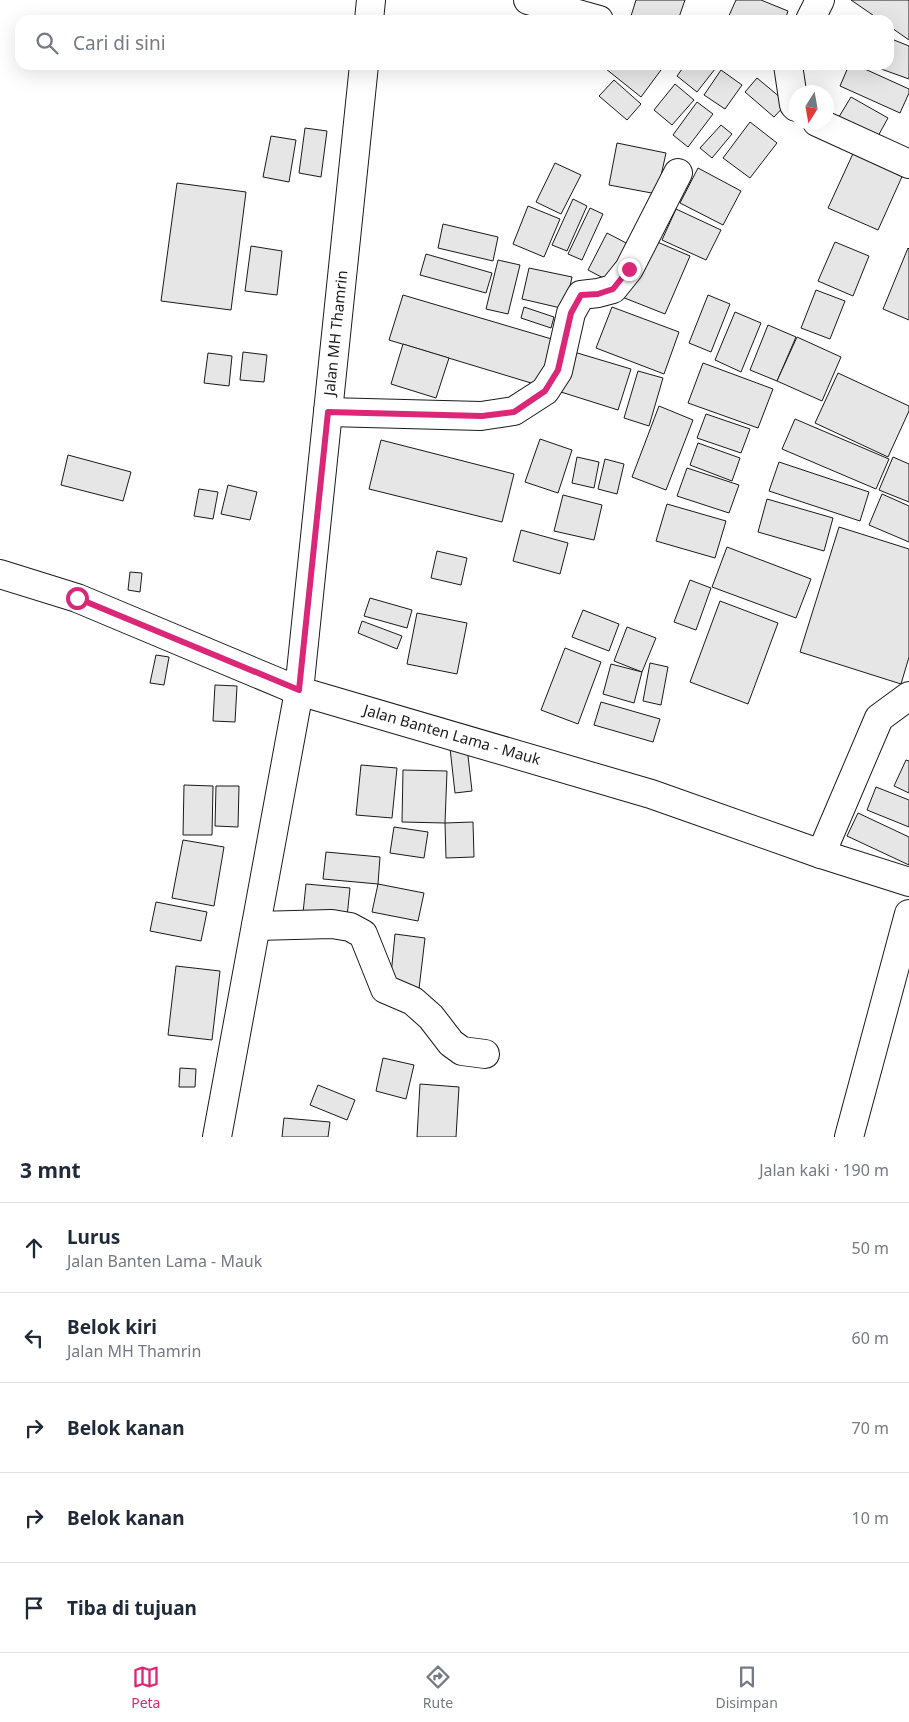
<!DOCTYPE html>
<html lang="id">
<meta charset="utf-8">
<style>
:root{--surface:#fff;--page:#f2f2f3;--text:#1f2937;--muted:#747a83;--line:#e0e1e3;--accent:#db2777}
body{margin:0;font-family:"Noto Sans",sans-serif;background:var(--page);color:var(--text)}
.compass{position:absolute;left:789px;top:85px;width:45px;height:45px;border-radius:50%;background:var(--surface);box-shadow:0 5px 20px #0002;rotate:191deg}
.stop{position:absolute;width:15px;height:15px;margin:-11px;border:4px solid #db2777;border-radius:50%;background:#fff}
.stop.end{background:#db2777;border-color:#fff;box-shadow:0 1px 5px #0008}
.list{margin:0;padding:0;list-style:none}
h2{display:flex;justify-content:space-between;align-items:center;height:65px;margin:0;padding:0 20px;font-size:21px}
h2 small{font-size:16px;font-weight:400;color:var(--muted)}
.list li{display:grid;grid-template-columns:32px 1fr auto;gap:15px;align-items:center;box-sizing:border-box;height:90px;padding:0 20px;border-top:1px solid var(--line)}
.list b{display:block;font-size:19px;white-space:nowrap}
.list p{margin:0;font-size:16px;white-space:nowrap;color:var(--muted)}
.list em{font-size:16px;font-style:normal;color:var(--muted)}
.icon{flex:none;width:28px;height:28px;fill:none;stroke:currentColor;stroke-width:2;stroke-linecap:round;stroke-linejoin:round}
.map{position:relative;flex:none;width:909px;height:1137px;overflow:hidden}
.search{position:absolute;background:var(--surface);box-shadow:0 5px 20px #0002;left:15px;right:15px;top:15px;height:55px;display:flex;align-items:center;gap:12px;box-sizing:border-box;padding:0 18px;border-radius:15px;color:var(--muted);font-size:19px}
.sheet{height:515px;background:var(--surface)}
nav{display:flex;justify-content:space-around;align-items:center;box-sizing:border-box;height:70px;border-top:1px solid var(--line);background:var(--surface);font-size:14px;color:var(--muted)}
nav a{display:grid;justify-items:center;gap:2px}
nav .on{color:var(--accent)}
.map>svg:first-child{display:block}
.building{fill:#e6e6e6;stroke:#1a1a1a}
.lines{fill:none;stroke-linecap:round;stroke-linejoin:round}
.minor-casing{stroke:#1a1a1a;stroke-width:30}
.major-casing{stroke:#1a1a1a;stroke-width:30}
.minor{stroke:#fff;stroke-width:28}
.major{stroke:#fff;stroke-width:28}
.route{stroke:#db2777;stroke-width:6}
.labels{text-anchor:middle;stroke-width:4;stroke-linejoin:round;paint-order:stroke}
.street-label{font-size:15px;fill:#1a1a1a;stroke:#fff}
</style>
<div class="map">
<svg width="909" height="1137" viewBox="0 0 909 1137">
<rect width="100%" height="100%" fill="#fff"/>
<g class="building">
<path d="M636,0H685L678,20H642L631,16Z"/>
<path d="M736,0H761L788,11L785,20H727Z"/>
<path d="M851,0H909V40L889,26V20H880Z"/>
<path d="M889,38L909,46V79L870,65H889Z"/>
<path d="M601,65H655L661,70L641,97Z"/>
<path d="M685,65H709L715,69L697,92L677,76Z"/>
<path d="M849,65H856L909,89V93L900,113L840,86Z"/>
<path d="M721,70L742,85L725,109L704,95Z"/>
<path d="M757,78L787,103L774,117L745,92Z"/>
<path d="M614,80L641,104L627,120L599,96Z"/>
<path d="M675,84L694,100L672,125L654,110Z"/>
<path d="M851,97L888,118L872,147L834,125Z"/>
<path d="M697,102L713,114L688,147L673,135Z"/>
<path d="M750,122L777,143L750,178L723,158Z"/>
<path d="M721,125L732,134L712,158L700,148Z"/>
<path d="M305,128L327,131L321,177L299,173Z"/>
<path d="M271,136L296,140L289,182L263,177Z"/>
<path d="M617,143L666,153L657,194L609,185Z"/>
<path d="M856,147L905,170L878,230L828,208Z"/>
<path d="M555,163L581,175L561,214L536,202Z"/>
<path d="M698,168L741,191L723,225L680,203Z"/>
<path d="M177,183L246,192L231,310L161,301Z"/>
<path d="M573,199L587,206L567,251L552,245Z"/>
<path d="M528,206L560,219L544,257L513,244Z"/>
<path d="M590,208L603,214L582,260L568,254Z"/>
<path d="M676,209L721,230L706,260L662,240Z"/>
<path d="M443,224L498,237L493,261L438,248Z"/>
<path d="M607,233L630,245L611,282L588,270Z"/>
<path d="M648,238L690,256L665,314L622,297Z"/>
<path d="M835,242L869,256L853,296L818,281Z"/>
<path d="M251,246L282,251L277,295L245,291Z"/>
<path d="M908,248L909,249V320L883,309Z"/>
<path d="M426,254L492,273L486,293L420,275Z"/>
<path d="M498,260L520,265L508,314L486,309Z"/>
<path d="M529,268L572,277L565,309L522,299Z"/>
<path d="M816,290L845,301L830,339L801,328Z"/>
<path d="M403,295L555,340L541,386L389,340Z"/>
<path d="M708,295L730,304L711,352L689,343Z"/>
<path d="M524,307L554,317L551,328L521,318Z"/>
<path d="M612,307L679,332L664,374L596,348Z"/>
<path d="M735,312L761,323L741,372L715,360Z"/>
<path d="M768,325L796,337L777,381L750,370Z"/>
<path d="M797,337L841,357L822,401L777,381Z"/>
<path d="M403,344L449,358L436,398L391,384Z"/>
<path d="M243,352L267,355L264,382L240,380Z"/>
<path d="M574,352L631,369L618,410L561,392Z"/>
<path d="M208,353L232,356L229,386L204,383Z"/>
<path d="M703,363L773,389L758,428L688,403Z"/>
<path d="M638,371L663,378L649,426L624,418Z"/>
<path d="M838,373L909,406V411L888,457L815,423Z"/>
<path d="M659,406L693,420L666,490L632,477Z"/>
<path d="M706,414L750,429L741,453L697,438Z"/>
<path d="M795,419L889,459L876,489L782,449Z"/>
<path d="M540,439L572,450L558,493L525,482Z"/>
<path d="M381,440L514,474L502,522L369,489Z"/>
<path d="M698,443L740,458L732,481L690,465Z"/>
<path d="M68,455L131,472L123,501L61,485Z"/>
<path d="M577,457L599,462L594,488L572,483Z"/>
<path d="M893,457L909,464V502L879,490Z"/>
<path d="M605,459L624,464L617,494L598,489Z"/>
<path d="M779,462L869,492L860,521L769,491Z"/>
<path d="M687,468L739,485L729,513L677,496Z"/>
<path d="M228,485L257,492L250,520L221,514Z"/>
<path d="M199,489L218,492L213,519L194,516Z"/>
<path d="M882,494L909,506V542L869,525Z"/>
<path d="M563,495L602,505L594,540L554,531Z"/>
<path d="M767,499L833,518L824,551L758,532Z"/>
<path d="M667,504L726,521L715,558L656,541Z"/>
<path d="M839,527L909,549V657L901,684L800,652Z"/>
<path d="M521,530L568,543L560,574L513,561Z"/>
<path d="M727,547L811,579L796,618L712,587Z"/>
<path d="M437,551L467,558L461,585L431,578Z"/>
<path d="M130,572L142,573L140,592L128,590Z"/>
<path d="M690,580L711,588L696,630L674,622Z"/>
<path d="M370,598L412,610L407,628L364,616Z"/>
<path d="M720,601L778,623L748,704L690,682Z"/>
<path d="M583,610L619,624L609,651L572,637Z"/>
<path d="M417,613L467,623L457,674L407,664Z"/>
<path d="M362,621L402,636L397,649L358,633Z"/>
<path d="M627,627L656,638L642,672L614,661Z"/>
<path d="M565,648L601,662L578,724L541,710Z"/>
<path d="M156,655L169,657L164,685L150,683Z"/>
<path d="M650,663L668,667L661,705L643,701Z"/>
<path d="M611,664L642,672L634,703L603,694Z"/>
<path d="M215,685L237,686L235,722L213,721Z"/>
<path d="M601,702L660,719L653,742L594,725Z"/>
<path d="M467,747L472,791L455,793L450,748Z"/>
<path d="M906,760L909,761V793L894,786Z"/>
<path d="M361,765L397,768L392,818L356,815Z"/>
<path d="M403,770L447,771L445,823L402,822Z"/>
<path d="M184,785L213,786L212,835H183Z"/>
<path d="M216,786H239L238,827L215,826Z"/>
<path d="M876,787L909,800V827L867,810Z"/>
<path d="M858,813L909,837V865L847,836Z"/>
<path d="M473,822L474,857L446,858L445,823Z"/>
<path d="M394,827L428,832L424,858L390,853Z"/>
<path d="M183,840L224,847L214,906L172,898Z"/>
<path d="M326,852L380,857L378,884L323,879Z"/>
<path d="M306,884L350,888L347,917L303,913Z"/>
<path d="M378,884L424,893L418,921L372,912Z"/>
<path d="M156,902L207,912L201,941L150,931Z"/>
<path d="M395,934L425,938L419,989L390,985Z"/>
<path d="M176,966L220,971L212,1040L168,1035Z"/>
<path d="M383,1058L414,1065L406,1099L376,1091Z"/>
<path d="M180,1068L196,1069L195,1087H179Z"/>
<path d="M420,1084L459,1087L456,1137H417Z"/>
<path d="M318,1085L355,1100L347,1120L310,1105Z"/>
<path d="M284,1118L330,1122L328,1137H282Z"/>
</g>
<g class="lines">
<g class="minor-casing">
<g id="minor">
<path d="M528,0L599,20"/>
<path d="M369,20L371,0"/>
<path d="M810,20L820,0"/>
<path d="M788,65L794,105L796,107"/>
<path d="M817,122L909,164"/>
<path d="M328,412L481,416L514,411L545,391L558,371L571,313L581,295L598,293L613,289L629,269L678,173"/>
<path d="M821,854L879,718L909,696"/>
<path d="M256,926L332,924L350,927L363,934L385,989L413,1001L431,1017L451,1043L462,1051L485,1054"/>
<path d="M217,1137L299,691L364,65"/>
<path d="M849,1137L909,914"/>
</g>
</g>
<g class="major-casing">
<path id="major" d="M0,574L77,598L299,691L651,794L821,854L909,882"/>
</g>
<use href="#minor" class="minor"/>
<use href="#major" class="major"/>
</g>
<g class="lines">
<path class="route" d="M77,598L299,690L328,412L482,416L514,412L545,391L558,370L571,313L581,295L598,294L613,289L629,269"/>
</g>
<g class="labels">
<g class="street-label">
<text transform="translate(336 333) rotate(-84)" y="5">Jalan MH Thamrin</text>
<text transform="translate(452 735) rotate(16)" y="5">Jalan Banten Lama - Mauk</text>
</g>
</g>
</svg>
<svg class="compass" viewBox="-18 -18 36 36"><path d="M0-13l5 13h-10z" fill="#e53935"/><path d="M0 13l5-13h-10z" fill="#747a83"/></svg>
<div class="stop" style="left:77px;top:598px"></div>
<div class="stop end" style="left:629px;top:269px"></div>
<div class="search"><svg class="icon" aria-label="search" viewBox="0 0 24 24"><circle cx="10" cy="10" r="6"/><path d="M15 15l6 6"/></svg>Cari di sini</div>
</div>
<section class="sheet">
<h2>3 mnt<small>Jalan kaki · 190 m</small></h2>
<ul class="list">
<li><svg class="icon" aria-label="ahead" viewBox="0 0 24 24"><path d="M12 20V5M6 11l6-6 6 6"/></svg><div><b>Lurus</b><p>Jalan Banten Lama - Mauk</p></div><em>50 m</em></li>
<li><svg class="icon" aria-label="left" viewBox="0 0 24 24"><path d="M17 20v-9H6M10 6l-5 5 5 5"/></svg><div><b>Belok kiri</b><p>Jalan MH Thamrin</p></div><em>60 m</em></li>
<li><svg class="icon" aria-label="right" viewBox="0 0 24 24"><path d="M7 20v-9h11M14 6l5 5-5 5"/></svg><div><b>Belok kanan</b></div><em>70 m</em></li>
<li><svg class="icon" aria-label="right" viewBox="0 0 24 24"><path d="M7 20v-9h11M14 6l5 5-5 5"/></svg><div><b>Belok kanan</b></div><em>10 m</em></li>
<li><svg class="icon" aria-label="arrive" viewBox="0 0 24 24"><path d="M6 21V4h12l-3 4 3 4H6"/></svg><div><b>Tiba di tujuan</b></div></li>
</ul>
</section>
<nav>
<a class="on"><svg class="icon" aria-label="map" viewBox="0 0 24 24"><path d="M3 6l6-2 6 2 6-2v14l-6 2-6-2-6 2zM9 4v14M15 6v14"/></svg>Peta</a>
<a><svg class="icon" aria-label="directions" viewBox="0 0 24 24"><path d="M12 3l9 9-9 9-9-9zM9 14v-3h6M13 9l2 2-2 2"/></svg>Rute</a>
<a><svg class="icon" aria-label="saved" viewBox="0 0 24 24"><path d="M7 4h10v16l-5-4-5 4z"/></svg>Disimpan</a>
</nav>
